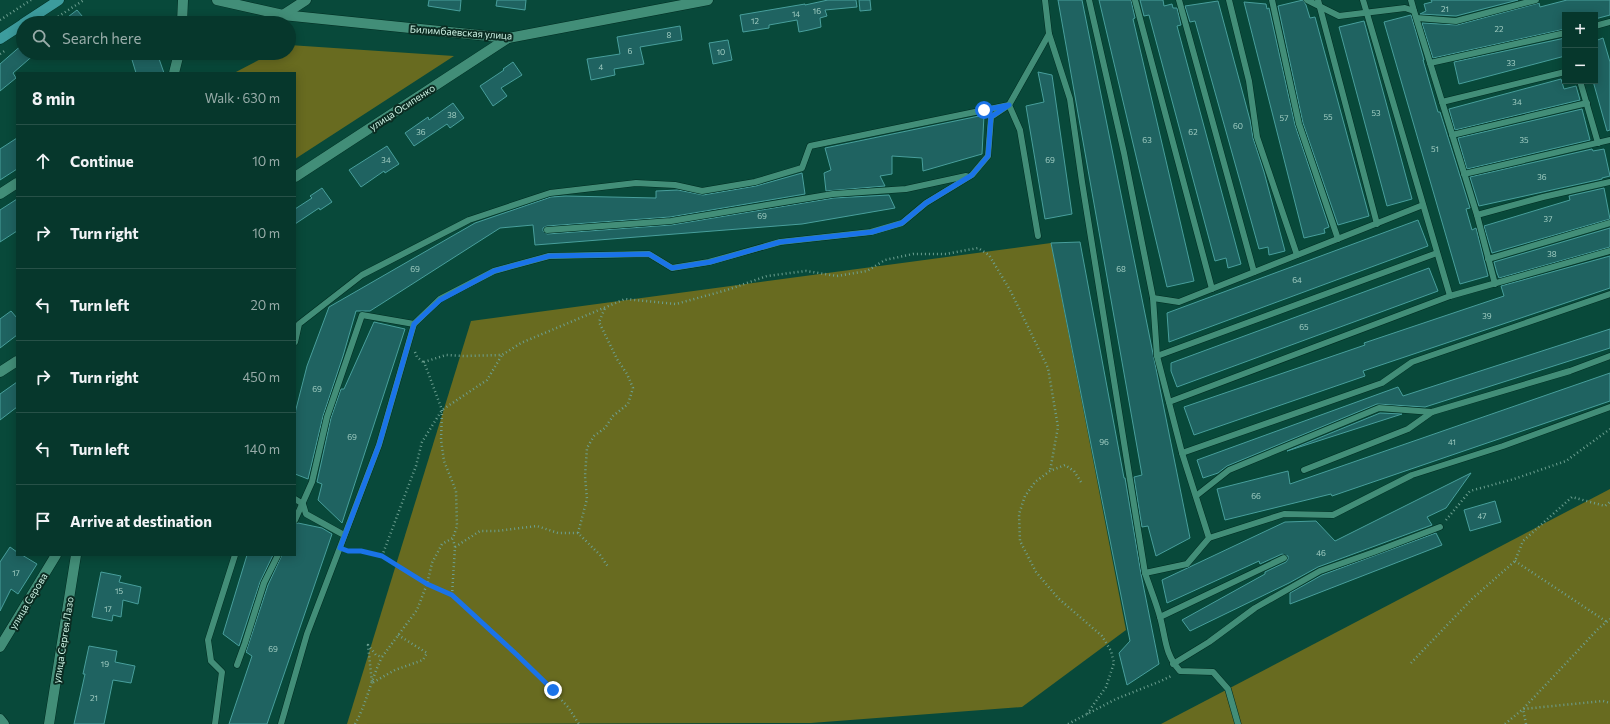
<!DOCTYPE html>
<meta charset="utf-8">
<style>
:root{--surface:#06372c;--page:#0f3f34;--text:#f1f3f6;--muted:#98aca9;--line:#275148}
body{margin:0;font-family:Commissioner,sans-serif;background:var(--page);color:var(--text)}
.controls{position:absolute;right:12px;top:12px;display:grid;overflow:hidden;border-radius:0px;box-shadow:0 2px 10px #0003}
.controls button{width:36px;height:36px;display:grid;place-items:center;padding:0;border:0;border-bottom:1px solid var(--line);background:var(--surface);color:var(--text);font:20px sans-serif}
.stop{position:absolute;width:12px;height:12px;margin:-9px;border:3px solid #1a73e8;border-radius:50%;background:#fff}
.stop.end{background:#1a73e8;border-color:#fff;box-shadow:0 1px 4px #0008}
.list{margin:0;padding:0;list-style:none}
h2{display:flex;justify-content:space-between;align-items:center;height:52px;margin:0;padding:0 16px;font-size:17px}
h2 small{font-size:13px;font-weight:400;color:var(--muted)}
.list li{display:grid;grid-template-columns:26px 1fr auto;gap:12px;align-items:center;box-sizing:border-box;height:72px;padding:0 16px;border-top:1px solid var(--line)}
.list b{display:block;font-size:15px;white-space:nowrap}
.list em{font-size:13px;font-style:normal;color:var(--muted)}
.icon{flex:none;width:22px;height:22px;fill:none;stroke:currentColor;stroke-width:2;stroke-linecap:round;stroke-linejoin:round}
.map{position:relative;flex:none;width:1610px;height:724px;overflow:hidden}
.search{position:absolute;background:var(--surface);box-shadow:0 2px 10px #0003;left:16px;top:16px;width:280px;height:44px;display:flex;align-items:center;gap:10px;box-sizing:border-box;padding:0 14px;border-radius:22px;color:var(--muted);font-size:15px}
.panel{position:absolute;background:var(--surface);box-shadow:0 2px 10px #0003;left:16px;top:72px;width:280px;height:484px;border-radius:0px}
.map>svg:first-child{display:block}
.forest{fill:#686b20}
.building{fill:#1f6361;stroke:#489f9c}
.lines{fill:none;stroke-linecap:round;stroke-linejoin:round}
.lane-casing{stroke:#012d22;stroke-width:7}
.street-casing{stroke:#012d22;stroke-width:11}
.secondary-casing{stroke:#012d22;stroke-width:11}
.path{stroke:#6da091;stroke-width:2.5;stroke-dasharray:1 3;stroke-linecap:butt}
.lane{stroke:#428e78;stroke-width:6}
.street{stroke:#428e78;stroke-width:10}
.secondary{stroke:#3c9c9d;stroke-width:10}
.route{stroke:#1a73e8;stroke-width:5}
.labels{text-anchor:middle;stroke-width:4;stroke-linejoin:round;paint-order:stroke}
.number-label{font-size:8px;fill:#a2cec3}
.street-label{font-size:10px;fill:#cdf2e4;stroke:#0b2c22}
</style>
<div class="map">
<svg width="1610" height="724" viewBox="0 0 1610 724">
<rect width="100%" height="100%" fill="#08493a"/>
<g class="forest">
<path d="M289,45L454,56L295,159V73H234L272,53H289Z"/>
<path d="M1051,243L1126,630L1022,707L811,723L347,724L471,321Z"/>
<path d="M1610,489V724H1161Z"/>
</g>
<g class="building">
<path d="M429,0H461L460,11L428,6Z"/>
<path d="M497,0H526L525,10L496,6Z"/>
<path d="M828,0H856L857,7L825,10L827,16L820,18L821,27L809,30L799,32L797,20L769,25V28L743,32L740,15L805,4V5Z"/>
<path d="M859,0H870L871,10L860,11Z"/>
<path d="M1058,0H1082L1190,538L1156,556L1148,526L1142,527L1134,477L1142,475Z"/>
<path d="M1099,0H1131L1135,18L1133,19L1194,281L1167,287Z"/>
<path d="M1140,0H1163L1164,6L1172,4L1173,8H1177L1181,25L1177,26L1241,264L1228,268L1226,258L1215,261L1149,15L1144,16Z"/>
<path d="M1303,0L1306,5L1310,18L1315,17L1369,216L1338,225L1303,123L1278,6Z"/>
<path d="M1431,0H1518L1456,16L1420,14L1426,11L1424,4L1432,2Z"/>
<path d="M1567,0H1610V15L1595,19V15H1565V29L1433,58L1422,23L1457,25L1539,3L1540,7Z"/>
<path d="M1218,1L1250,120L1253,138L1264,172L1285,251L1269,255L1268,247L1259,249L1195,21L1190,22L1185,6Z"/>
<path d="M1244,2L1266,4L1267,9L1269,8L1295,125L1329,227L1324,229L1325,233L1304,238Z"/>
<path d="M77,10L88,23H60Z"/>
<path d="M1411,15L1424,60H1423L1438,112H1440L1470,208L1466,209L1472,230L1476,228L1488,276L1460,284L1384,22Z"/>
<path d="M1364,21L1412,199L1387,206L1339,27Z"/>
<path d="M680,26L682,40L640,47L644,64L614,69L615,75L591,80L587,59L620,54L617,37Z"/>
<path d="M1565,38V56L1459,84L1454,62Z"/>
<path d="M1603,38L1610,62V130L1607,131L1593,81H1595V41Z"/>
<path d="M728,40L732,60L713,64L709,43Z"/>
<path d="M23,44V53H36L13,73L16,78L0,91V64Z"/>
<path d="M130,53H157L164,73H136Z"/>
<path d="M513,62L522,75L501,88L507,96L493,106L480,86L504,70L503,69Z"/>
<path d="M1038,72L1052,75L1072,214L1045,219L1026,106L1044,102Z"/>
<path d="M1561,79L1564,89L1576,86L1580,100L1455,130L1449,109Z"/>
<path d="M453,103L464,118L450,128L447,124L414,146L405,133L428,117L429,120Z"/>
<path d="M1582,109L1590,140L1467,169L1458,138Z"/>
<path d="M984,115L982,154L923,171L922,158L892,156V174L880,176L885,186L826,191L824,173L831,170L825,148Z"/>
<path d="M17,138V169L0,180V149Z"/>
<path d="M387,146L399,164L385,173L384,171L361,187L349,170Z"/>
<path d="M1592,149L1593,151L1604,149L1610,176L1602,178V179L1479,206L1470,177Z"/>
<path d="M802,173L805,194L670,217L547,226L543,228V231L547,234L671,225L834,198L889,195L895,208L802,224L535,245L533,225L500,228L370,311H356L343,356L323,416L308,479L295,474V413L307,366L329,307L475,223L551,197L566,196L656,198V191L678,190L703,195L756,186Z"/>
<path d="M322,188L332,202L320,210L319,208L295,224V209L312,198L310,196Z"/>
<path d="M1604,188L1610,219L1492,253L1484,226L1570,200L1569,196Z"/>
<path d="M17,199V231L0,242V210Z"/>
<path d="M1418,220L1428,246L1169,342L1167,313Z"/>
<path d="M1610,228V247L1499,278L1497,273L1494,262Z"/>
<path d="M1080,242L1124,478H1125L1141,574L1159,664L1127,685L1119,653L1130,641L1051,243Z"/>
<path d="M1610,256V288L1363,371L1365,376L1194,435L1184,407L1365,345L1364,343L1504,296L1501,286Z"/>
<path d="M1429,268L1438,291L1177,387L1171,371V363Z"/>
<path d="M11,311L17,318V335L0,348V319Z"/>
<path d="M374,322L405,329L342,523L318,500L322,484L317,482L331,418L341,389H344Z"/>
<path d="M1610,329V348L1425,407L1377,404L1227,466L1218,473L1203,478L1197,460L1398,387L1403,396Z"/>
<path d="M1610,373V401L1332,496L1331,494L1225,520L1217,489L1288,471L1290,484Z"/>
<path d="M17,382V407L0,420V394Z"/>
<path d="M1380,413L1402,414L1287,451Z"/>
<path d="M1471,473L1446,508L1427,517L1432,525L1318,567L1289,583L1190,631L1182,620L1265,574V572L1286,562L1288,559V556L1282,554L1260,564L1259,561L1167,603L1162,580L1285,522L1316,521L1335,541Z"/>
<path d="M1495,501L1501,522L1470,531L1464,510Z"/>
<path d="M298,523L322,528L332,534L267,724H229L252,656L246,652L268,585L282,555H295V524Z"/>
<path d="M1436,533L1442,545L1290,604V593L1322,575Z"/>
<path d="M10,547L17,552V555H22L37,564L18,594L11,589L0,611V562Z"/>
<path d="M247,555H273L260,582L239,646L223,634Z"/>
<path d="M101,572L121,576L119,582L141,587L138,604L123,600L121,617L113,615L112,621L92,617Z"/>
<path d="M89,646L117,651L115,662L135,666L131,683L113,680L104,724H74L85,674H83Z"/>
</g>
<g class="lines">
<g class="lane-casing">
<g id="lane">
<path d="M1045,0L1049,34L1070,99L1082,182L1145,573C1150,588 1156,602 1160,617C1166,638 1164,653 1180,671L1213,672L1228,689L1238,724"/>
<path d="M1089,0L1124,153L1153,298L1157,356L1182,453L1209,538L1187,564L1145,573"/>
<path d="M1135,0L1212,289"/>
<path d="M1179,0L1254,272"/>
<path d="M1229,0L1249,81L1257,137L1297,255"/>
<path d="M1272,0L1299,124L1338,239"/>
<path d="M1307,0L1339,16L1405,8L1414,11L1477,215L1495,284"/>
<path d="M1318,0L1377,224"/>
<path d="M1363,0L1450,296L1610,251"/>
<path d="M1411,0L1414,11"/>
<path d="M1417,18L1456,21L1536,0"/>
<path d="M1595,26L1610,22"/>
<path d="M1430,63L1565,33"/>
<path d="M1580,81L1598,143"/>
<path d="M1442,102L1565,72"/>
<path d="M1452,135L1587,103"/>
<path d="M1464,174L1610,140"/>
<path d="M1477,215L1543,197L1610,182"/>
<path d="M547,230L671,221L833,194L906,189L966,176"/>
<path d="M1488,259L1610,223"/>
<path d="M1153,298L1179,302L1423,205"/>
<path d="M295,342L299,324L362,275L469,220L550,193L636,183L675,185L702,191L755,182L802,168L810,146L1009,105L1020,130L1038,236"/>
<path d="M1157,356L1437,253"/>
<path d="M1169,402L1450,296"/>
<path d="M1182,453L1382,383L1412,362L1610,294"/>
<path d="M1304,470L1408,429L1432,412"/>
<path d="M1196,496L1229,470L1379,408L1432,412L1570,371L1610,356"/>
<path d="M295,499L303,504L306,514L344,535"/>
<path d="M295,520L312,482L327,417L362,315L414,324"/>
<path d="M1209,538L1284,514L1333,515L1412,475L1503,446L1610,407"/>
<path d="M1160,617L1284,558"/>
<path d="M1173,664L1209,642L1255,608L1320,571L1374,552L1440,527"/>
<path d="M237,665L245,643L264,583L278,555"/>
<path d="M215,724L222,672L211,661L208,640L235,555"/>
<path d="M281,724L307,634L379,445L414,324L440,299L494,271L549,256L649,254L672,268L709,262L780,242L871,232L902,223L926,203L972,175L988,156L991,117L1009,105L1049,34"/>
</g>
</g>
<g class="street-casing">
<g id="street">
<path d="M217,0L283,15L508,38L708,0"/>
<path d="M283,15L306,0"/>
<path d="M182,23L183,0"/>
<path d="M174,73L179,53"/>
<path d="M295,177L508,38"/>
<path d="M0,194L17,183"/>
<path d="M0,372L17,361"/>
<path d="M0,647L56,555"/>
<path d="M0,719L4,724"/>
<path d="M49,724L76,555"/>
</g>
</g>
<g class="secondary-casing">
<g id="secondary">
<path d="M24,23L59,0"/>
<path d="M0,39L23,24"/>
</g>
</g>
<g class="path">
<path d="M0,20L31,0"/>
<path d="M48,23L84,0"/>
<path d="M0,54L6,50"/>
<path d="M415,352L417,357L423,362"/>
<path d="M1081,482L1074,471L1065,465L1050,471L1035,482L1025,496L1019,514L1020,541L1036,572L1058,598L1102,636L1111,651L1114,663L1106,687L1087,714"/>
<path d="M1446,520L1470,491L1514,479L1566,461L1610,429"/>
<path d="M578,533L587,499L585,476L587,448L594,436L605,428L613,416L628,404L633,388L627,374L617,359L599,322L605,308"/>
<path d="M455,547L480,531H497L537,526L558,533H578L600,555L609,568"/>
<path d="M347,551H361L382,556L427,584L452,595L516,653L553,691L568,707L579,724"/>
<path d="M382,556L416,466L422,442L442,410L487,380L502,355"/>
<path d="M1515,561L1607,622"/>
<path d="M452,595L455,547L453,539"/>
<path d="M398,635L427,653L423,660L395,670L372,683L368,645L376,655L382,657L417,610L427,584L432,563L442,544L453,538L457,526L456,491L444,461L441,440L442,410L424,362L446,355L464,356L502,355L521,343L625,299L676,304L727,290L767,276L806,271L837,276L867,271L885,260L913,254H946L978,248L989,255L1010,290L1048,368L1058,427L1050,471"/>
<path d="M1411,663L1472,599L1515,561L1523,541L1572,497L1605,506L1610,502"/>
<path d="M355,724C367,703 371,679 382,657"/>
<path d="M1068,724L1116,699L1161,681L1173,675"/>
<path d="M1505,724L1523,709L1603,701L1610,703"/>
<path d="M1526,724L1523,709L1598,629L1610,619"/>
</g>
<use href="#lane" class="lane"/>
<use href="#street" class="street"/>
<use href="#secondary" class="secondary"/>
</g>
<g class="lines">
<path class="route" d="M553,690L516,654L452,595L427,584L382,556L361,551H348L340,548L379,445L414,324L440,300L494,271L549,256L649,254L672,268L710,262L780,242L872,232L902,223L926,203L972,175L988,156L991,117L1009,105L984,110"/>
</g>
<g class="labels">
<g class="number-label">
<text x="1445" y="12">21</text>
<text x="817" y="14">16</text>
<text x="796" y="17">14</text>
<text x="755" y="24">12</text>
<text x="1499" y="32">22</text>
<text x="669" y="38">8</text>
<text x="630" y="54">6</text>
<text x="721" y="55">10</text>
<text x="1511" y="66">33</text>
<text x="601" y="70">4</text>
<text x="1517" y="105">34</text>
<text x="1376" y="116">53</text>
<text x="452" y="118">38</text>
<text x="1328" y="120">55</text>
<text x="1284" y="121">57</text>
<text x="1238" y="129">60</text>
<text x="421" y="135">36</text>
<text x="1193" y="135">62</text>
<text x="1147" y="143">63</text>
<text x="1524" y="143">35</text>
<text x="1435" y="152">51</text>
<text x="386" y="163">34</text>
<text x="1050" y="163">69</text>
<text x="1542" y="180">36</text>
<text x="762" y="219">69</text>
<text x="1548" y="222">37</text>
<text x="1552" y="257">38</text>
<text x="415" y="272">69</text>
<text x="1121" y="272">68</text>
<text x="1297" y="283">64</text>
<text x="1487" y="319">39</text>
<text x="1304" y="330">65</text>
<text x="317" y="392">69</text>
<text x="352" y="440">69</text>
<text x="1104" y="445">96</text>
<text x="1452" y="445">41</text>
<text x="1256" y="499">66</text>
<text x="1482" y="519">47</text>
<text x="1321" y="556">46</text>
<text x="16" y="576">17</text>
<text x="119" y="594">15</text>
<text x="108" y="612">17</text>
<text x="273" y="652">69</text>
<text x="105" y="667">19</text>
<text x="94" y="701">21</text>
</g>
<g class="street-label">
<text transform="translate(461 32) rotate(4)" y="4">Билимбаевская улица</text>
<text transform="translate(402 107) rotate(-33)" y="4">улица Осипенко</text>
<text transform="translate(28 601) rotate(-59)" y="4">улица Серова</text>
<text transform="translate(63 640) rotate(-81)" y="4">улица Сергея Лазо</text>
</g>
</g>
</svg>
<div class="controls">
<button>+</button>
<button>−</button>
</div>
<div class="stop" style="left:984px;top:110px"></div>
<div class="stop end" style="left:553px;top:690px"></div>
<div class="search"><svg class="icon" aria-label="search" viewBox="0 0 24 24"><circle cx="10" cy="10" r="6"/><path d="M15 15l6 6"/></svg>Search here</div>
<section class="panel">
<h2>8 min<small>Walk · 630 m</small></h2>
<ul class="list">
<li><svg class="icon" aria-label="ahead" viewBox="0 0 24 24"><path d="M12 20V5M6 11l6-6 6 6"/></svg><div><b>Continue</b></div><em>10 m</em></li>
<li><svg class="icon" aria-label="right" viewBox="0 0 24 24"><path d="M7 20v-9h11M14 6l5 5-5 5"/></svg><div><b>Turn right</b></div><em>10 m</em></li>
<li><svg class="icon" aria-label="left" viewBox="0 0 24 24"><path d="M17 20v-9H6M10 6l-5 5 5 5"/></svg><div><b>Turn left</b></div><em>20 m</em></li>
<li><svg class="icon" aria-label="right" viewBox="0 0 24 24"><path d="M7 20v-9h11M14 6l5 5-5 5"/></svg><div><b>Turn right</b></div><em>450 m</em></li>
<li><svg class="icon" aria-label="left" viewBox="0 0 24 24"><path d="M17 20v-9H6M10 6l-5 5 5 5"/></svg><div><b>Turn left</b></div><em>140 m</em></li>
<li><svg class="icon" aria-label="arrive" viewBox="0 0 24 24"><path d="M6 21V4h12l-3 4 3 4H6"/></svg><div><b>Arrive at destination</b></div></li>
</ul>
</section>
</div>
